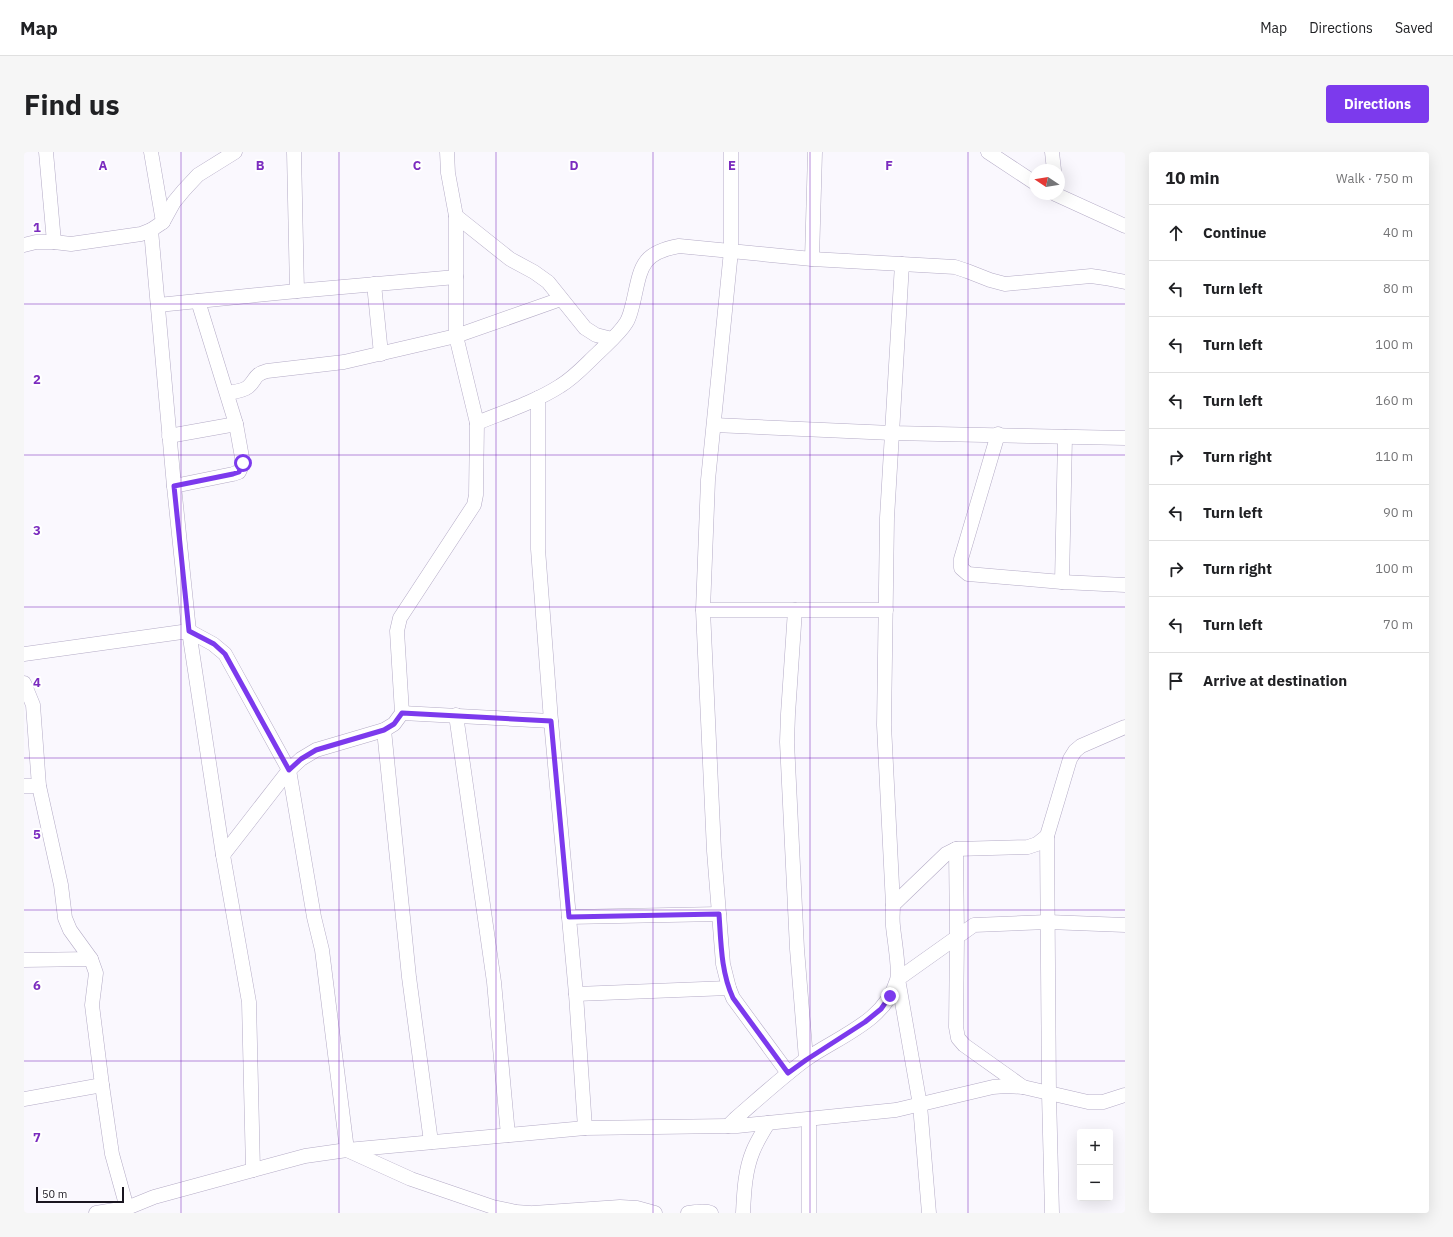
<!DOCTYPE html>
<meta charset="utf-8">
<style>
:root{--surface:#fff;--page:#f6f6f6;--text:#202124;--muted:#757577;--line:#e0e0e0;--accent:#7c3aed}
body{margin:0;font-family:"IBM Plex Sans",sans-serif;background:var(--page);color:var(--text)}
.controls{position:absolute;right:12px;bottom:12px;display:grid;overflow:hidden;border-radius:4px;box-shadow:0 4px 16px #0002}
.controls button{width:36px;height:36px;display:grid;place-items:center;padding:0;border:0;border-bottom:1px solid var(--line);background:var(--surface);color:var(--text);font:20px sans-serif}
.compass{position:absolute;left:1005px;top:12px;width:36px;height:36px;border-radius:50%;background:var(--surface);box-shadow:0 4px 16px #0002;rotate:282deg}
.scale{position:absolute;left:12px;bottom:10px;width:88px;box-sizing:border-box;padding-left:4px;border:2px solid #1a1620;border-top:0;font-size:11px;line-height:14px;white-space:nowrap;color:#1a1620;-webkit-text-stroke:3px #fff;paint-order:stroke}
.stop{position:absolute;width:12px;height:12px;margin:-9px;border:3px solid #7c3aed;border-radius:50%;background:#fff}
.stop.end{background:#7c3aed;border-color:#fff;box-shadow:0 1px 4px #0008}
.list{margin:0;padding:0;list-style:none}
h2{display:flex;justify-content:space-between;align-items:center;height:52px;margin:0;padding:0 16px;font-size:17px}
h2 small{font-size:13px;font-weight:400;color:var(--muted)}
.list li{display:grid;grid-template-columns:26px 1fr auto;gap:12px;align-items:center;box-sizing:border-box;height:56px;padding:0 16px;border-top:1px solid var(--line)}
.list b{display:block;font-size:15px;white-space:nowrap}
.list em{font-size:13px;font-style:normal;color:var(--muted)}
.icon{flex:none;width:22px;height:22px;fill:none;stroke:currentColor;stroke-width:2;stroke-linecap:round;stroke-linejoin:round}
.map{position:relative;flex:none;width:1101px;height:1061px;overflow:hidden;border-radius:4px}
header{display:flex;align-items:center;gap:24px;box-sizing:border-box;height:56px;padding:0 20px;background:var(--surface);border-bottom:1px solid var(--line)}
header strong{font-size:19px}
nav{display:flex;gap:22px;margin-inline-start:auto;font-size:14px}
.intro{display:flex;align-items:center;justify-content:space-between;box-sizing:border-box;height:96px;padding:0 24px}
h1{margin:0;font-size:28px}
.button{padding:10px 18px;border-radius:4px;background:var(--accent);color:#fff;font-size:14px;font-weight:700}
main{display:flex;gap:24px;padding:0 24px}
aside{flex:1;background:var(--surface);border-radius:4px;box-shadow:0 4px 16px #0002}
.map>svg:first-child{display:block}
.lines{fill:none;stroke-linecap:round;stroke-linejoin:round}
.minor-casing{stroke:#b4abc6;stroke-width:15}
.minor{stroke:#fff;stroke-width:14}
.route{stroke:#7c3aed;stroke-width:5}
.grid{fill:none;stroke:#7b2cbf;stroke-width:1;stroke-opacity:0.55}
.grid-label{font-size:13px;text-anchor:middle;font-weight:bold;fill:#7b2cbf;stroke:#fff;stroke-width:4;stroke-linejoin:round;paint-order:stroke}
</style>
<header>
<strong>Map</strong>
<nav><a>Map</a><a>Directions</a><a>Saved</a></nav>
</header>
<div class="intro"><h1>Find us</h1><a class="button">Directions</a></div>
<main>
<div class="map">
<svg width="1101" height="1061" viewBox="0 0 1101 1061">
<rect width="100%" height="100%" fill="#faf8fe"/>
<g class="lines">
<g class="minor-casing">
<g id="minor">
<path d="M22,0L30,90"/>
<path d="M127,0L139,70"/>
<path d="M270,0L273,139"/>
<path d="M707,0V99L684,328L679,458L690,699L699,812L705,836L709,846L764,921"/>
<path d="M964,0L1011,31"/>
<path d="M1028,0L1030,18"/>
<path d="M1031,42L1101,74"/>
<path d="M432,64L486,107L510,120L524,130L561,176L572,183L588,187"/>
<path d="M127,78L150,334L165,479L199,703L225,850L229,1018"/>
<path d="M0,93L12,90H30L47,92L117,82L127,78L139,70L150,50L160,38L174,23L211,0"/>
<path d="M788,107L791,0"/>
<path d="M350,132L357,202"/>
<path d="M134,153L273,139L432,125"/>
<path d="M203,241C210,240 219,239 224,235C233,227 229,223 243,219L320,210L432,184L537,147"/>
<path d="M514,246V397L527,569L552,842L561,976"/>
<path d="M453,271C480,260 511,250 536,234C551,225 562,212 575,200C584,191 595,182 602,171C606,165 607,158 609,151C617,116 616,101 655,94L788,107L931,115L943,119L966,128L981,132L1067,124L1081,126L1101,130"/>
<path d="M690,273L868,281L1101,286"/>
<path d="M974,282L937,407V416L944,422L1038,430L1101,433"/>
<path d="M145,284L212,272"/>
<path d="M150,334L209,322L215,320L219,311L212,272L174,149"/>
<path d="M1038,430L1041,285"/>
<path d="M679,458H862"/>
<path d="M771,458L764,562L763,590L773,797L782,907"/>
<path d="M0,502L165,479L189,492L201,502L265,618L290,765L298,798L323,998L387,1027L469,1055L492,1060L506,1061"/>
<path d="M0,531L9,553L15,634L37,733L41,766L46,778L67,807L72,821L68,853L78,933L88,1002L103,1056L72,1061"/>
<path d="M378,561L527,569"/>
<path d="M432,563L470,830L484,983"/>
<path d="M1101,575L1057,594L1051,599L1046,607L1023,684L1013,692L1004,695L932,697L922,702L869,753C869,760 868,767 869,774C870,786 876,818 873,828C861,870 813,885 781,908C757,926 734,947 711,967L704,974H713L872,958L969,935L982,934L999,935L1064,950H1079L1101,943"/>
<path d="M360,578L385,825L407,990"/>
<path d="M0,634H15"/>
<path d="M1023,684L1025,942L1028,1061"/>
<path d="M932,697L933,785L932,875L934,886L940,893L999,935"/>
<path d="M199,703L265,618L277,607L292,598L360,578L370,572L378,561L373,479L376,466L450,353L452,343L453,271L432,184V64L424,21L423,0"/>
<path d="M869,753L860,573L863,366L878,112"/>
<path d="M545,765L695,762"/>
<path d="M0,808L67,807"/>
<path d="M552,842L705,836"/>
<path d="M0,947L78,933"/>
<path d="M102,1061L103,1056L130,1045L281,1004L323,998L561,976L704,974"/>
<path d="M509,1061L596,1055L613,1056L631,1061"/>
<path d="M664,1061C671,1060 681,1058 687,1061"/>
<path d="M719,1061C720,1040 721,1018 729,999C733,989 739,980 744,971"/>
<path d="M785,1061V967"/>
<path d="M905,1061L896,953L874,827L950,773L1024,770L1101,773"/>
</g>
</g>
<use href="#minor" class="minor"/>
</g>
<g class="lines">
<path class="route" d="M219,311L215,320L209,322L150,334L165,479L190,492L201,502L265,618L277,607L292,598L360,578L370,572L378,561L527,569L545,765L695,762C697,791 697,820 709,846L764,921L782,908L841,870L857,857L866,844"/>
</g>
<path class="grid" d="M157,0V1061M315,0V1061M472,0V1061M629,0V1061M786,0V1061M944,0V1061M0,152H1101M0,303H1101M0,455H1101M0,606H1101M0,758H1101M0,909H1101"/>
<g class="grid-label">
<text x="79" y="18">A</text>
<text x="236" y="18">B</text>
<text x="393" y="18">C</text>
<text x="550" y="18">D</text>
<text x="708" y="18">E</text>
<text x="865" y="18">F</text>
<text x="13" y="80">1</text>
<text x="13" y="232">2</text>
<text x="13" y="383">3</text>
<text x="13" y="535">4</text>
<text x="13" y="687">5</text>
<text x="13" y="838">6</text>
<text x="13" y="990">7</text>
</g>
</svg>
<div class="controls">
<button>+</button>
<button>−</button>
</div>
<svg class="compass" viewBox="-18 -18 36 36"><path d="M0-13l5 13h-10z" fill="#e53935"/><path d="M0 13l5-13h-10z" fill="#757577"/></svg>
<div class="scale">50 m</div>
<div class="stop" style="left:219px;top:311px"></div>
<div class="stop end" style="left:866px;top:844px"></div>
</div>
<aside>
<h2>10 min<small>Walk · 750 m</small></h2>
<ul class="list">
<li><svg class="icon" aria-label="ahead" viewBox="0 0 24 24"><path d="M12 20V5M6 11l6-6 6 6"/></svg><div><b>Continue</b></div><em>40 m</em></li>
<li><svg class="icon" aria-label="left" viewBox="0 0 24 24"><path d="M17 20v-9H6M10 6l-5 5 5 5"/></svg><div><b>Turn left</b></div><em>80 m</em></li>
<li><svg class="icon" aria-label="left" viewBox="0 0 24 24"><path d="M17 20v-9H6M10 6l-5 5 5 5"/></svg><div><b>Turn left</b></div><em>100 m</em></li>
<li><svg class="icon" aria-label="left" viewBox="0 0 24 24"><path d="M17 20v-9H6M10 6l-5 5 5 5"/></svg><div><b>Turn left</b></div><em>160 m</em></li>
<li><svg class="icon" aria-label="right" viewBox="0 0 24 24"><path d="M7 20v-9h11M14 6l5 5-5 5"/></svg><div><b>Turn right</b></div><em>110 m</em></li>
<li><svg class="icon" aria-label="left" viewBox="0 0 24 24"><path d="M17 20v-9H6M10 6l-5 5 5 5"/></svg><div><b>Turn left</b></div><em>90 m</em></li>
<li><svg class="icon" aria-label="right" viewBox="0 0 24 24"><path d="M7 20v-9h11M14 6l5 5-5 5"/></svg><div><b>Turn right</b></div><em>100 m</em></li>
<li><svg class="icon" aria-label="left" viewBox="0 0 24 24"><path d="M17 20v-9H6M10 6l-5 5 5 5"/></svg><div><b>Turn left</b></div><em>70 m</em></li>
<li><svg class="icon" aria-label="arrive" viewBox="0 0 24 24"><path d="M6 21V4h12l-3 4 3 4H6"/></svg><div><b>Arrive at destination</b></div></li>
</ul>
</aside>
</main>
